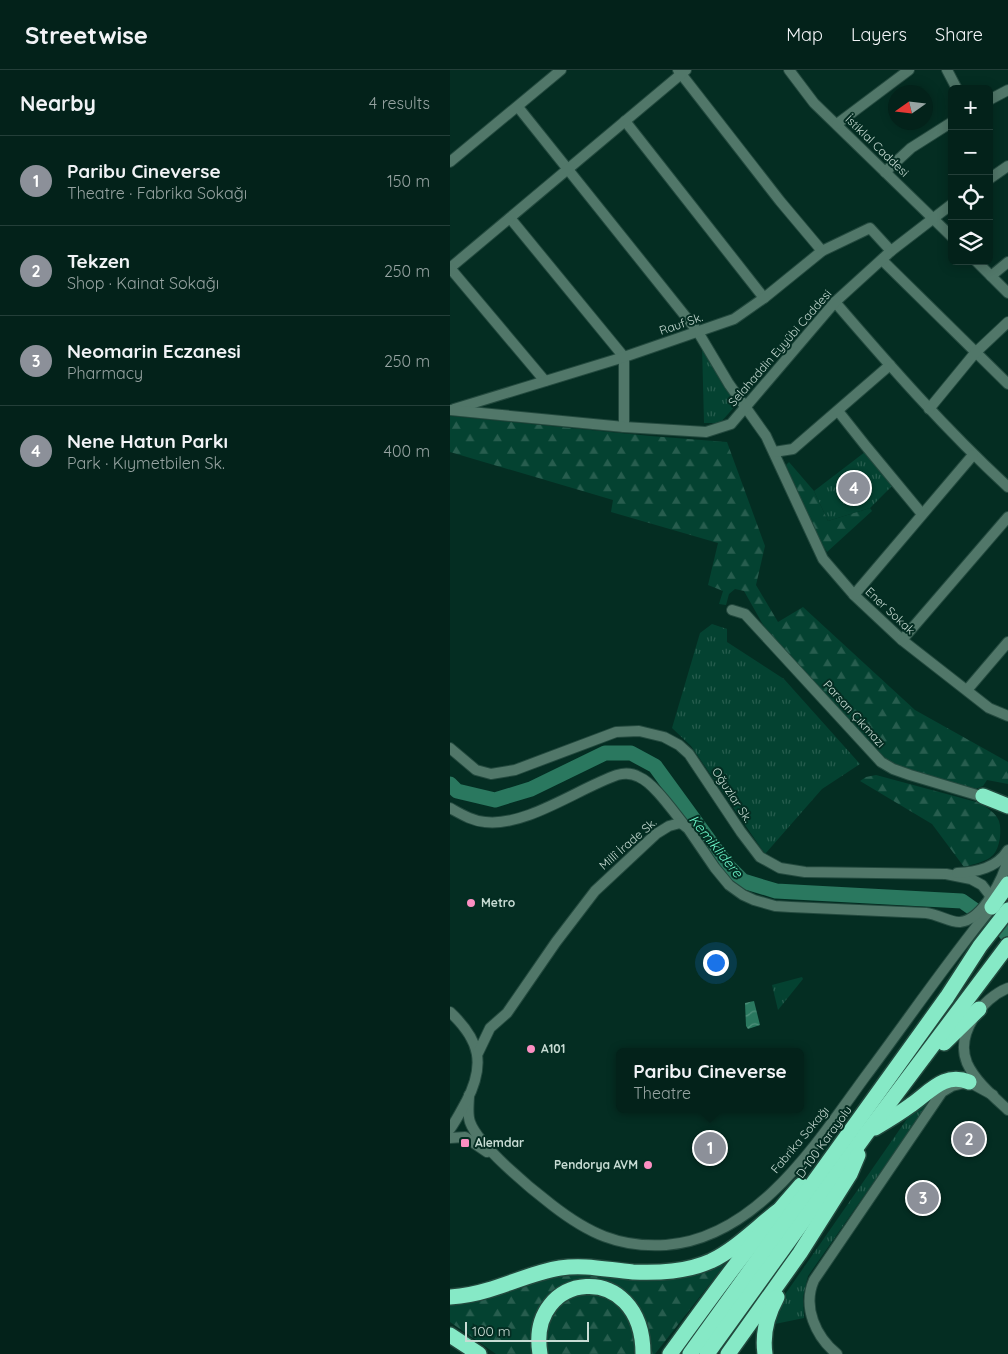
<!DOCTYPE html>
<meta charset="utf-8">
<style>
:root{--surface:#03221a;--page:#112f27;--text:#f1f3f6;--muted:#97a4a2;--line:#243f39;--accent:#8c9099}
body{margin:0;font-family:Quicksand,sans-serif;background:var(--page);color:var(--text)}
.controls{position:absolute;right:15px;top:15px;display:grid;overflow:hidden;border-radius:8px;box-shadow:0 2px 12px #0003}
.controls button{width:45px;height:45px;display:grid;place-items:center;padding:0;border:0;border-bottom:1px solid var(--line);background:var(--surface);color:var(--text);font:25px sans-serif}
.compass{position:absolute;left:438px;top:15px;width:45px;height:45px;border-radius:50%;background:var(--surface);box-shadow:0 2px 12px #0003;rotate:256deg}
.scale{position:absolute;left:15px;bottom:12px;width:124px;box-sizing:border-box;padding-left:5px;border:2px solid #c8dcd4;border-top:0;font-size:14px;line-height:18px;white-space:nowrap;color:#c8dcd4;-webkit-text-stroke:4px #042d22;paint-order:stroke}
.you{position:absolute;left:265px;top:892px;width:18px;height:18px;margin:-12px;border:4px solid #fff;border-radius:50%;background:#1a73e8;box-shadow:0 0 0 8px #1a73e833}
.badge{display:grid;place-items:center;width:32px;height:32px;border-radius:50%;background:var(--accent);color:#fff;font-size:16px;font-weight:700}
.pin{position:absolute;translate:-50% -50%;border:2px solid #fff;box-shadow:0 1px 5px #0006}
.popup{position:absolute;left:166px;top:978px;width:188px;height:65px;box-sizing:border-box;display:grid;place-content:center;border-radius:8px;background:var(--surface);filter:drop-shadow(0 1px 4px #0005);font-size:16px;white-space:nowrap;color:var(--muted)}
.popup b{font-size:19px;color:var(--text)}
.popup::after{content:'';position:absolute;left:50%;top:100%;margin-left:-10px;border:10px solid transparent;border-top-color:var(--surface)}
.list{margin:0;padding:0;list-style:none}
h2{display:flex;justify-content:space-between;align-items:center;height:65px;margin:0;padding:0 20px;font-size:21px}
h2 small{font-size:16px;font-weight:400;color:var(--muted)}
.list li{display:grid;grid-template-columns:32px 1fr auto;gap:15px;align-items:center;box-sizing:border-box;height:90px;padding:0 20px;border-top:1px solid var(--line)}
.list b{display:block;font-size:19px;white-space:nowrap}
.list p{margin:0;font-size:16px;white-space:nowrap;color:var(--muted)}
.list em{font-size:16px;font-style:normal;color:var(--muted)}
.icon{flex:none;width:28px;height:28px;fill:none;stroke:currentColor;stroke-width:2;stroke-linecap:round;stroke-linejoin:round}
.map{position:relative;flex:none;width:558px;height:1284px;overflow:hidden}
header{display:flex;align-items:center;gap:30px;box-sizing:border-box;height:70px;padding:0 25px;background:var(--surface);border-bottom:1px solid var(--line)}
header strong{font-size:24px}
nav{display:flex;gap:28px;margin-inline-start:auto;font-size:18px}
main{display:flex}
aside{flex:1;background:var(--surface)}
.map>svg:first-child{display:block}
.grass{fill:url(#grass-tufts)}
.forest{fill:url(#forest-firs)}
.water{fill:url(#water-waves)}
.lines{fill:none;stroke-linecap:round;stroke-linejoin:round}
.river{stroke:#2a785f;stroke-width:15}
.minor-casing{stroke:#23493e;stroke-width:12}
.highway-casing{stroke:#23493e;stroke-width:18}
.minor{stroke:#517769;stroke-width:10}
.highway{stroke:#86e9c6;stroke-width:15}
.poi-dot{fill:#fc8fc2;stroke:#042d22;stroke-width:2}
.labels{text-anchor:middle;stroke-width:4;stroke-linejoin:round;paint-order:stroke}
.street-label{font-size:12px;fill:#c8dcd4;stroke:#042d22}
.poi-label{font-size:12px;font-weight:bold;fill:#c8dcd4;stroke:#042d22;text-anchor:start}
.water-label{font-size:14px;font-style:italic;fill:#6cf6c9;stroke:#042d22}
</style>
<header>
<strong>Streetwise</strong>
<nav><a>Map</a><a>Layers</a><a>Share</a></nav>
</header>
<main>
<aside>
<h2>Nearby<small>4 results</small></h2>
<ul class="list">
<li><span class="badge">1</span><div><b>Paribu Cineverse</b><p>Theatre · Fabrika Sokağı</p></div><em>150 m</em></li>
<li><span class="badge">2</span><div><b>Tekzen</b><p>Shop · Kainat Sokağı</p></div><em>250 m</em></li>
<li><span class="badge">3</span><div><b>Neomarin Eczanesi</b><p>Pharmacy</p></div><em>250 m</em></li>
<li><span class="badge">4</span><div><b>Nene Hatun Parkı</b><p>Park · Kıymetbilen Sk.</p></div><em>400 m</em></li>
</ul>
</aside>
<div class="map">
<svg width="558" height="1284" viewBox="0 0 558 1284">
<defs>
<pattern id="grass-tufts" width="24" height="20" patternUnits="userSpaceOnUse" patternTransform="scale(1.25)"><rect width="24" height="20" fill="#044231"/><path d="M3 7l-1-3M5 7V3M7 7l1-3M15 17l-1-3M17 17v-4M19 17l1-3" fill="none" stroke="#275d4e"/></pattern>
<pattern id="forest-firs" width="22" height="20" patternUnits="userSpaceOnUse" patternTransform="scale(1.25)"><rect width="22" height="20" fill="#044231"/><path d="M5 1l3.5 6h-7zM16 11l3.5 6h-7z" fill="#275d4e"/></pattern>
<pattern id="water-waves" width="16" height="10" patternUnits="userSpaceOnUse" patternTransform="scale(1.25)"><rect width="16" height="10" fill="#2a785f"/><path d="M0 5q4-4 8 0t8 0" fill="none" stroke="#51917c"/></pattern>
</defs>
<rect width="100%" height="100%" fill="#042d22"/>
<g class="grass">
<path d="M252,275L287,334L270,353H254Z"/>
<path d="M415,382L443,415L420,438L378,451L364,421Z"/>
<path d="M262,554L277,559V572L334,609L410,694L372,719L315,784L241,676L222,658L250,563Z"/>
<path d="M352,907L353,909L328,940L322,915Z"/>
<path d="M490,1017L358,1206L353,1227L354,1248L320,1255L327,1236L468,1033Z"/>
</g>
<g class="forest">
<path d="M0,346L200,366L277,372L315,476L306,515L328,552L353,537L465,640L558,692V714L537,710L533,716L523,720L446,697L428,688L320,567L294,521L285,519L279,524L276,535L269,534L273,521L258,515L268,473L161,442L163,430L0,382Z"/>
<path d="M339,392L364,421L378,451L420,438L422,441L377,482L370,471L336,395Z"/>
<path d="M426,705L530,733C537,738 546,743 549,751C552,760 550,778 543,785C536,792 524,794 514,797L482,754L410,711L416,707Z"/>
<path d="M280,1188L205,1284H197L158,1214L99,1227L88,1242L85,1252V1284H46L0,1252V1234L73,1213L118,1203H141L206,1210L224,1208Z"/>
<path d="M153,1222L180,1243L188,1284H94L99,1245L115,1227Z"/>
</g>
<path class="water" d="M304,931L310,955L298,959L296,956L295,933Z"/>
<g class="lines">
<path class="river" d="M0,714L7,721L45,730L81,719L155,683H181L205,696L277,795L293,811L326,821L512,831L553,860L558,866"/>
<g class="minor-casing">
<g id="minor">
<path d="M228,0L330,131L372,181"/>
<path d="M339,0L364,33L502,167"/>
<path d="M497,0L507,19"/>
<path d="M539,30L558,20"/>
<path d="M68,37L248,262L279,314L316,366L373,489L404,525L452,570L539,638L558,646"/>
<path d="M175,51L314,228"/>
<path d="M387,54L459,0"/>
<path d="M0,92L111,0"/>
<path d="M435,102L461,78L502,52"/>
<path d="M539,109L558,96"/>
<path d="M60,148L174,287V357"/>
<path d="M432,190L558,314"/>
<path d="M526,191L558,223"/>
<path d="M0,198L236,0"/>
<path d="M0,198L95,311"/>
<path d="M541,206L558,192"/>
<path d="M385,232C440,296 496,360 558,417"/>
<path d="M4,339L174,287L284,249L314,228L372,181L420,158L441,181"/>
<path d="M479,339L525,283L558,252"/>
<path d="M0,340L174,357L256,362L281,354L385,232L441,181L502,134"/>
<path d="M388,341L415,375L472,444"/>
<path d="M324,382L343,379L440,295"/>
<path d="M404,525L523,385"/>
<path d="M282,540L295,544L431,692L443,699L460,705L537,728"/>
<path d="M452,570L558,447"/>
<path d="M517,620L558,572"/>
<path d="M0,678L26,700L41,704L65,700L166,662L189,661L214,667L229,675L239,684L291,762L310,787L330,798L355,802L496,804L521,809L532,815L539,824L542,837C497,892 457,951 415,1007C366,1074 307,1168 216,1175C169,1178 138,1163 102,1135C81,1119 28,1075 20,1052C17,1043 19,1034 19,1025"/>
<path d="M0,738C11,744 22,751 35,752C76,757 129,718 167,705C174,703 182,703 189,707C204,713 225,744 236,757"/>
<path d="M507,803C527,802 547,798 558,780"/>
<path d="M558,918C532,928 505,964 517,993C525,1011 544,1027 558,1040"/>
<path d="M0,942C30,970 36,994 16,1032C11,1041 6,1051 0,1059"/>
<path d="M28,983L40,958L57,943L106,872L145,821L206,764L219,756L230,753L237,757L265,798L279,815L293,825L304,830L325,836L341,837L476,843C487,844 502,853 510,852C533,850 554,807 558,788"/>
<path d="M0,1068L15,1067L37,1082"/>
<path d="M387,1284C366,1267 352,1237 364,1210L492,1022L502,1016L519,1012L543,1025"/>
</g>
</g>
<g class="highway-casing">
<g id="highway">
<path d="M533,726L558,736"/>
<path d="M542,837L558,814"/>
<path d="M494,973L529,939"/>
<path d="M425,1058C437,1051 450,1043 461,1035C480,1022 494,1002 519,1012"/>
<path d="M0,1227C13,1226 25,1224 38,1220C62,1213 85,1202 110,1198C135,1194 158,1200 183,1202C209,1203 236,1202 261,1191C286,1179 307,1157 328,1141"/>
<path d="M0,1265L29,1284"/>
<path d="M90,1284C76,1200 193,1188 193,1284"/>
<path d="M220,1284C262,1226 303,1169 351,1115"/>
<path d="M240,1284L497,927L530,876L558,840"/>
<path d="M257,1284L416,1064L558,875"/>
<path d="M278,1284L350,1183L400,1104L408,1085"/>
<path d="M315,1284C312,1263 317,1245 327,1227"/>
</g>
</g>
<use href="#minor" class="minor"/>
<use href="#highway" class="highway"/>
</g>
<g class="poi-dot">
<circle cx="21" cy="833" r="5"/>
<circle cx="81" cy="979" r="5"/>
<rect x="10" y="1068" width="10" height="10" rx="2.5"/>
<circle cx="198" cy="1095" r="5"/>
</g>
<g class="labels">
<g class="street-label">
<text transform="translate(427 76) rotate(44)" y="4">İstiklal Caddesi</text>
<text transform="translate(231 254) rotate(-19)" y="4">Rauf Sk.</text>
<text transform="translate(330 278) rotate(-49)" y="4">Selahaddin Eyyübi Caddesi</text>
<text transform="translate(440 541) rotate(43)" y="4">Ener Sokak</text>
<text transform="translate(404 644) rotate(48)" y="4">Parsan Çıkmazı</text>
<text transform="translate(282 725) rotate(57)" y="4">Oğuzlar Sk.</text>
<text transform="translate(178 774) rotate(-41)" y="4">Millî İrade Sk.</text>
<text transform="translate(350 1070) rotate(-50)" y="4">Fabrika Sokağı</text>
<text transform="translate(374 1072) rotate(-54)" y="4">D-100 Karayolu</text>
</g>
<g class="poi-label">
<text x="31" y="837">Metro</text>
<text x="91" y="983">A101</text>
<text x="25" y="1077">Alemdar</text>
<text x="188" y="1099" text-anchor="end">Pendorya AVM</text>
</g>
<g class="water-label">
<text transform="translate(266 776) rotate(51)" y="5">Kemiklidere</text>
</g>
</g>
</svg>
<div class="controls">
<button>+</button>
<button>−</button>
<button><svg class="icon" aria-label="locate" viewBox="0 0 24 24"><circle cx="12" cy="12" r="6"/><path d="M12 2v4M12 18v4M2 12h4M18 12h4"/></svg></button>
<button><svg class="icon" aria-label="layers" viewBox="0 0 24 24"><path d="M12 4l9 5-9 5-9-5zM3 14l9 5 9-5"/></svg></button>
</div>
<svg class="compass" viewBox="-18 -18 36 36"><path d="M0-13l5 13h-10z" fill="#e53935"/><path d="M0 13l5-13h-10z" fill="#97a4a2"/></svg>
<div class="scale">100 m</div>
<div class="you"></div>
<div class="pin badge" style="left:260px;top:1078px">1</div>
<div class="popup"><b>Paribu Cineverse</b>Theatre</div>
<div class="pin badge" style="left:519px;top:1069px">2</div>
<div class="pin badge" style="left:473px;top:1128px">3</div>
<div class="pin badge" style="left:404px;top:418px">4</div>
</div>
</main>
